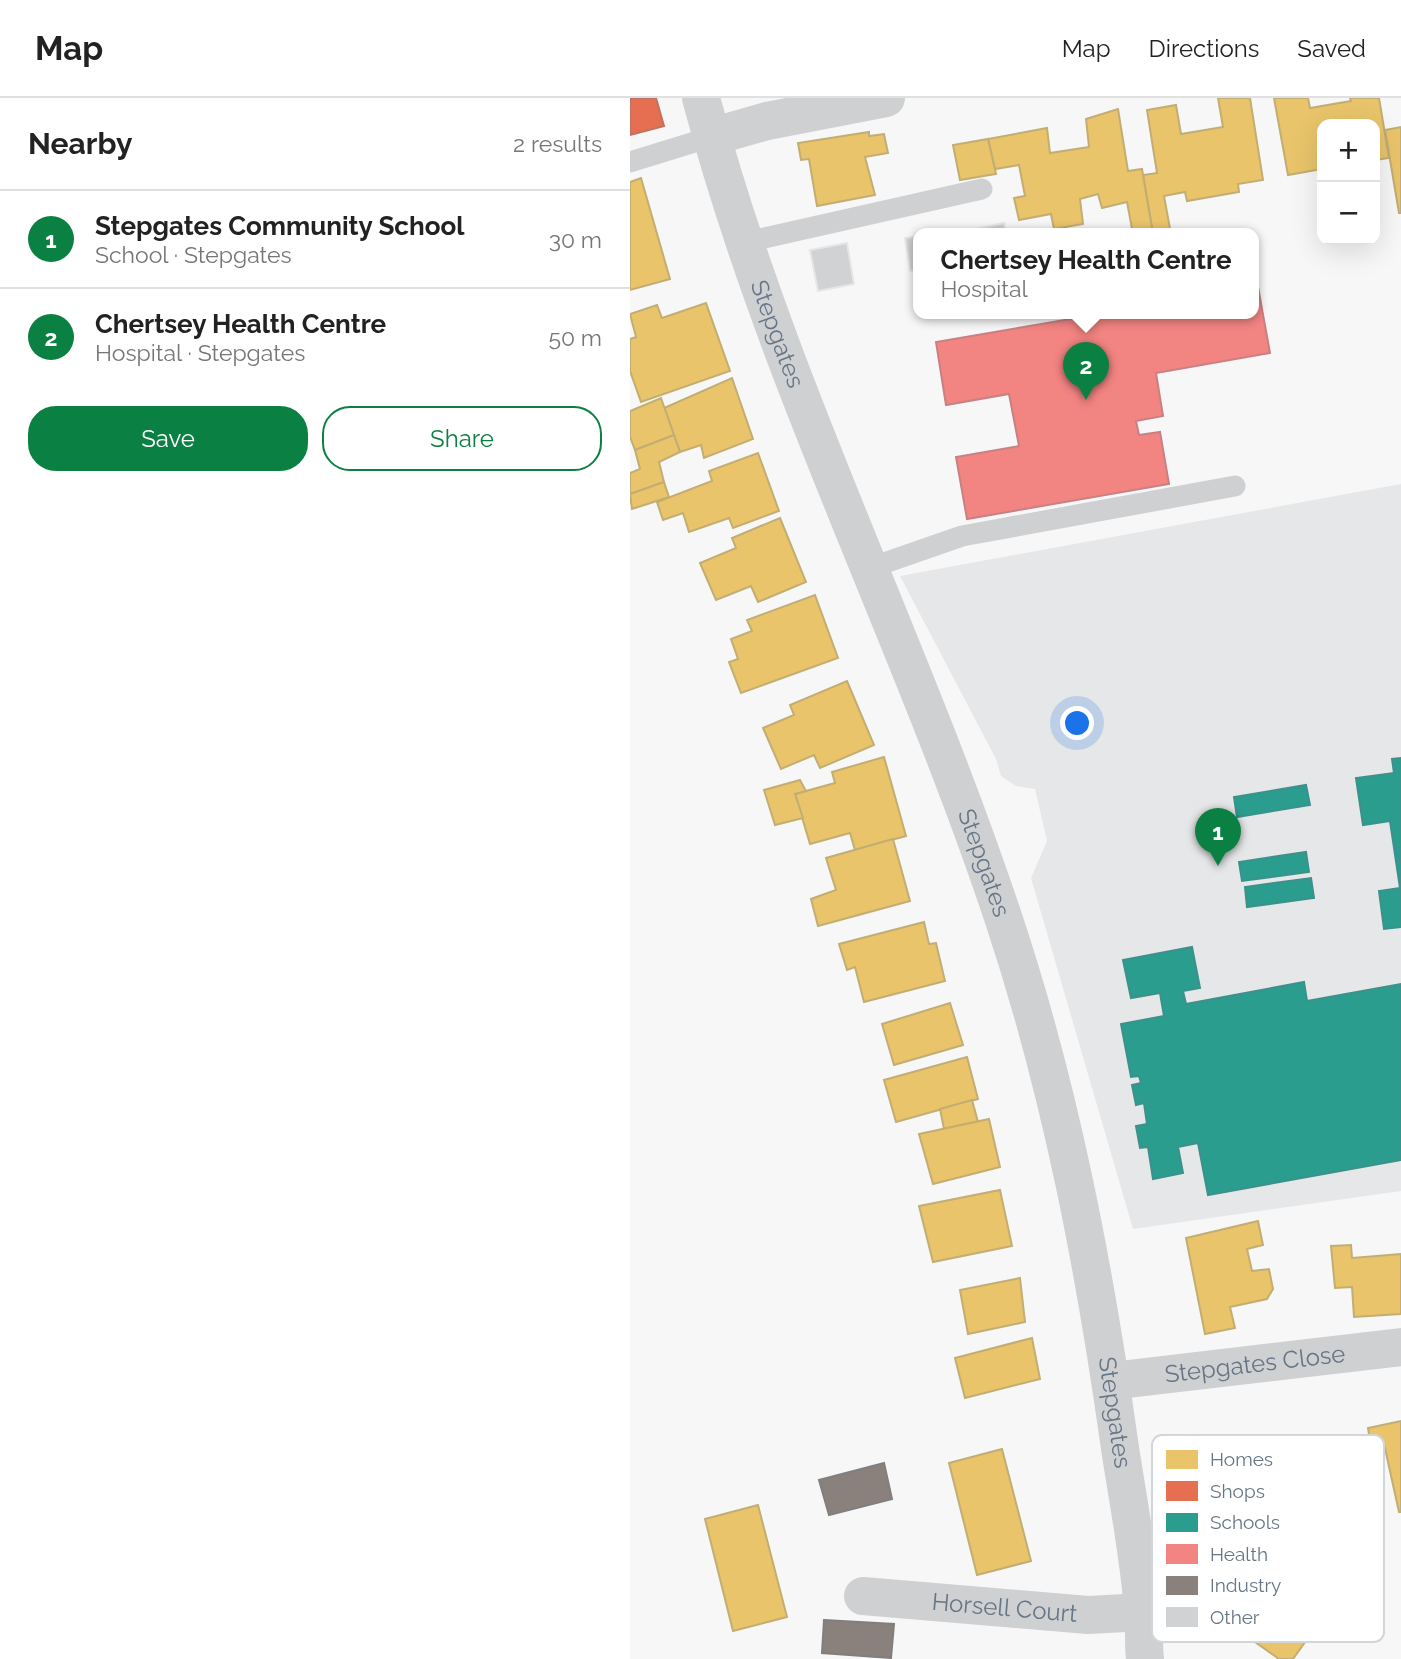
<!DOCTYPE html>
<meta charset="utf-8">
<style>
:root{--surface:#fff;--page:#f6f6f6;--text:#222;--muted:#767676;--line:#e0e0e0;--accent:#0b8043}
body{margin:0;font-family:Raleway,sans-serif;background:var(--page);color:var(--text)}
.controls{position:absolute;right:21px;top:21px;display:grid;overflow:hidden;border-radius:14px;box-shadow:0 7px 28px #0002}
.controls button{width:63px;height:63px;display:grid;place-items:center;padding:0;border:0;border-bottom:2px solid var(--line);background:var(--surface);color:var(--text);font:35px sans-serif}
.you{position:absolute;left:448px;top:626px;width:24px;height:24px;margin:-18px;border:5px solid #fff;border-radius:50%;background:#1a73e8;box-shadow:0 0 0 10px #1a73e833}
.badge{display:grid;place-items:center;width:46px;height:46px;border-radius:50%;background:var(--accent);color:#fff;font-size:23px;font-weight:700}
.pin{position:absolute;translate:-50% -58px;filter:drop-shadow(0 2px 4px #0008)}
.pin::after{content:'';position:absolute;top:37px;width:24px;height:21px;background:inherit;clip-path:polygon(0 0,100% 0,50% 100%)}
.popup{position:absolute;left:283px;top:130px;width:346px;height:91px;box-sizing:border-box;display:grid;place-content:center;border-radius:14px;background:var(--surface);filter:drop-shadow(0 2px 5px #0005);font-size:23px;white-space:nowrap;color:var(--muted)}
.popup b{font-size:26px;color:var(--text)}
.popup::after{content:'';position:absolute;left:50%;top:100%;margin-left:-14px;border:14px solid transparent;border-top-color:var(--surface)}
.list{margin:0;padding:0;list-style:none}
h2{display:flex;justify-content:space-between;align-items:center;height:91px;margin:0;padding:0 28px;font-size:30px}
h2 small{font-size:23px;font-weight:400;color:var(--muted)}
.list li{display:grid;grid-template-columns:46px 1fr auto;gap:21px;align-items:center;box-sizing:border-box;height:98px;padding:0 28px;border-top:2px solid var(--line)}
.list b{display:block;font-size:26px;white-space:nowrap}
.list p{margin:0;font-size:23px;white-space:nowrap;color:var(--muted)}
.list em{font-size:23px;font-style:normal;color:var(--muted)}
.actions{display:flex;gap:14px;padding:21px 28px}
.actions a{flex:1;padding:16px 0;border:2px solid var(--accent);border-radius:28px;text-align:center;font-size:24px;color:var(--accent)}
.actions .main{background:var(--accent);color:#fff}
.map{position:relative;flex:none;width:771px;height:1561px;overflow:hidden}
header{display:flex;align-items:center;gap:42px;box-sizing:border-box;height:98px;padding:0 35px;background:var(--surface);border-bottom:2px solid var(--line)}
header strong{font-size:33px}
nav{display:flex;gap:38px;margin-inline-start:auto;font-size:24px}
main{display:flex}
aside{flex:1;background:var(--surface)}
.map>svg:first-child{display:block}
.built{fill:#e6e7e8}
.homes{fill:#e9c46a;stroke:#c2ad73;stroke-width:2}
.shops{fill:#e76f51;stroke:#c17161;stroke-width:2}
.schools{fill:#2a9d8f;stroke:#3c918d;stroke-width:2}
.health{fill:#f28482;stroke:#c88084;stroke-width:2}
.industry{fill:#8a817c;stroke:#807e7f;stroke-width:2}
.building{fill:#d1d2d3;stroke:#e6e6e6;stroke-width:2}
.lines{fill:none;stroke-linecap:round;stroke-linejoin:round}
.lane{stroke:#cfd0d2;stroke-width:21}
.street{stroke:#cfd0d2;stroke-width:38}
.labels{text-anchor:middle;stroke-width:7;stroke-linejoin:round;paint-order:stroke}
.street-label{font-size:24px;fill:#677687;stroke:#fff}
.key{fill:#fff;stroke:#d1d6db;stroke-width:2}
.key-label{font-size:19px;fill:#677687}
</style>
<header>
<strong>Map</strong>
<nav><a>Map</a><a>Directions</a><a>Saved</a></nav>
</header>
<main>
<aside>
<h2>Nearby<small>2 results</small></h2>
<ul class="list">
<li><span class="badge">1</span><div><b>Stepgates Community School</b><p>School · Stepgates</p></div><em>30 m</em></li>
<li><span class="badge">2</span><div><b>Chertsey Health Centre</b><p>Hospital · Stepgates</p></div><em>50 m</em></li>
</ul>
<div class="actions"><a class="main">Save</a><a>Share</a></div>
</aside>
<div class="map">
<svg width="771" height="1561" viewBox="0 0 771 1561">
<rect width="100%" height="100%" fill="#f7f7f7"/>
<path class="built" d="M771,386V1093L503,1131L401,780L417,743L405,691L386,688L371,678L366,661L270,478Z"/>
<g class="homes">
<path d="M588,0H620L633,82L608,86L609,94L557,103L555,94L534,98L541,136H523L513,77L527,75L517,12L546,7L551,36L593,29Z"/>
<path d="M644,0H678L680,10L721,3L720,0H749L759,60L745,62V26H692V71L658,77Z"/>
<path d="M488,11L498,73L512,71L523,136H503L497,104L472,110L468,96L450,101L453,126L424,131L421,116L389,122L384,100L395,98L389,67L365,71L358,41L417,30L420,55L459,49L456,21Z"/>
<path d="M771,29V115H769L755,32Z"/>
<path d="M239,34V38L254,36L258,55L235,59L245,97L187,108L179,61L171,62L168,45Z"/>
<path d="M358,41L366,76L330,82L323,47Z"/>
<path d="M11,80L40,181L0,192V84Z"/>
<path d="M76,205L100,273L11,304L0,273V241L6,239L0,216L27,207L32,220Z"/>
<path d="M102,280L123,341L74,360L71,347L50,354L34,310Z"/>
<path d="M31,300L44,337L5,352L0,339V313Z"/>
<path d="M44,337L50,354L29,364L34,384L0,396V375L10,371L5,352Z"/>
<path d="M128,355L149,413L103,430L99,420L59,434L53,415L33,422L27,404L82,383L79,373Z"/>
<path d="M34,384L39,399L2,411L0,396Z"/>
<path d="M150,420L176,484L128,504L121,488L86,502L70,465L106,450L102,440Z"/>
<path d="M185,497L208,560L111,595L99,564L108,561L101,541L122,533L117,522Z"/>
<path d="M217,583L244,647L190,670L184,657L151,671L133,630L164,617L160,607Z"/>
<path d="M254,659L276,738L225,752L220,735L180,746L165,696L205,685L202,674Z"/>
<path d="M170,682L176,693L165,696L173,720L145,727L134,692Z"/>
<path d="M263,741L280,803L188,828L181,801L206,792L196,760Z"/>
<path d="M294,824L299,846L306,845L315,883L234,904L225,869L217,872L209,846Z"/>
<path d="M320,905L333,947L264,967L252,926Z"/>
<path d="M337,959L348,1001L266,1024L254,982Z"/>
<path d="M342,1002L348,1024L314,1031L310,1011Z"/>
<path d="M359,1021L370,1069L303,1086L289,1036Z"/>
<path d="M370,1092L382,1148L303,1164L289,1108Z"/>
<path d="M628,1123L633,1147L617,1151L622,1173L639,1171L643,1191L637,1201L600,1209L605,1230L575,1236L556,1140Z"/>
<path d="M721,1147L722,1160L771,1156V1216L724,1219L722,1189L705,1190L701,1148Z"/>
<path d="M390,1180L395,1224L338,1236L330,1192Z"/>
<path d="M402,1240L410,1281L335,1300L325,1260Z"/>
<path d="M771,1323V1414H769L754,1346L741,1349L738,1330Z"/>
<path d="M618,1348L650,1507L683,1533L663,1561H649L591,1520L562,1359Z"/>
<path d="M372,1351L401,1463L347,1477L319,1365Z"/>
<path d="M128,1407L157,1519L103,1533L75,1421Z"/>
</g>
<path class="shops" d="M0,0H26L34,28L0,37Z"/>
<g class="schools">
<path d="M771,660V829L754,831L749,793L770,790L760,723L733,727L726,680L764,675L762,661Z"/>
<path d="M676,687L680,707L607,719L604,699Z"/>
<path d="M676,754L679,774L612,783L609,764Z"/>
<path d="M681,780L684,800L617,809L615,789Z"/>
<path d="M562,849L570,890L553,893L556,906L674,884L677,903L771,886V1062L578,1097L568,1045L548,1049L553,1075L523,1081L518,1049L510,1050L506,1028L517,1026L514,1005L506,1007L502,987L511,985L509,978L501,979L491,926L534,918L530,895L501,900L493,862Z"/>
</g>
<path class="health" d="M628,189L640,255L526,275L533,318L506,323L509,337L530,334L539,386L337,421L326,359L389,348L379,296L316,307L306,244L470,216H624V190Z"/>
<g class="industry">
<path d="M254,1365L262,1401L199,1417L189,1382Z"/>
<path d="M194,1522L264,1526L261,1560L192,1555Z"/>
</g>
<g class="building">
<path d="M374,125L376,136H348L347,131Z"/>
<path d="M288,138V172L280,173L275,140Z"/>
<path d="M217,145L224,186L188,193L180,152Z"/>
</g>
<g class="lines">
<g class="lane">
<path d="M0,64L81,39"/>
<path d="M116,144L352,91"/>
<path d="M240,470L332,438L605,388"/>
</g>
<g class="street">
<path id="s1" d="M71,0C146,283 282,545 374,822C431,993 465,1172 490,1350C498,1403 509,1458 513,1512C515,1528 513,1545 515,1561"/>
<path d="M81,39L137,23L256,0"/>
<path id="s2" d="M481,1283L771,1249"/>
<path id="s3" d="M233,1498L458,1517L514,1514"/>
</g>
</g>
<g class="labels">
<g class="street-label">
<text dy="8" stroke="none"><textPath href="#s1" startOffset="248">Stepgates</textPath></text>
<text dy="8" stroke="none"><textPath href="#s1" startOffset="816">Stepgates</textPath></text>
<text dy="8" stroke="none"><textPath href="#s2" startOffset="145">Stepgates Close</textPath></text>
<text dy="8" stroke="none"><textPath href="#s1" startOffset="1382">Stepgates</textPath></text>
<text dy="8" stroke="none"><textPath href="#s3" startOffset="142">Horsell Court</textPath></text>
</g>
</g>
<rect x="522" y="1337" width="232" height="207" rx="10" class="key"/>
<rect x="536" y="1352" width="32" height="19" fill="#e9c46a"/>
<rect x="536" y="1383" width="32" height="20" fill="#e76f51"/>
<rect x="536" y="1415" width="32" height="19" fill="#2a9d8f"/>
<rect x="536" y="1446" width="32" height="20" fill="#f28482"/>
<rect x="536" y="1478" width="32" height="19" fill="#8a817c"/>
<rect x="536" y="1509" width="32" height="20" fill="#d1d2d3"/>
<g class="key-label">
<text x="580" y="1368">Homes</text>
<text x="580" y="1400">Shops</text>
<text x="580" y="1431">Schools</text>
<text x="580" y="1463">Health</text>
<text x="580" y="1494">Industry</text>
<text x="580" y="1526">Other</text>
</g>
</svg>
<div class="controls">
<button>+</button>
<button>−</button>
</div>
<div class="you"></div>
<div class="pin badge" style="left:588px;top:768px">1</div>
<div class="pin badge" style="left:456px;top:302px">2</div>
<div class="popup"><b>Chertsey Health Centre</b>Hospital</div>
</div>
</main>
